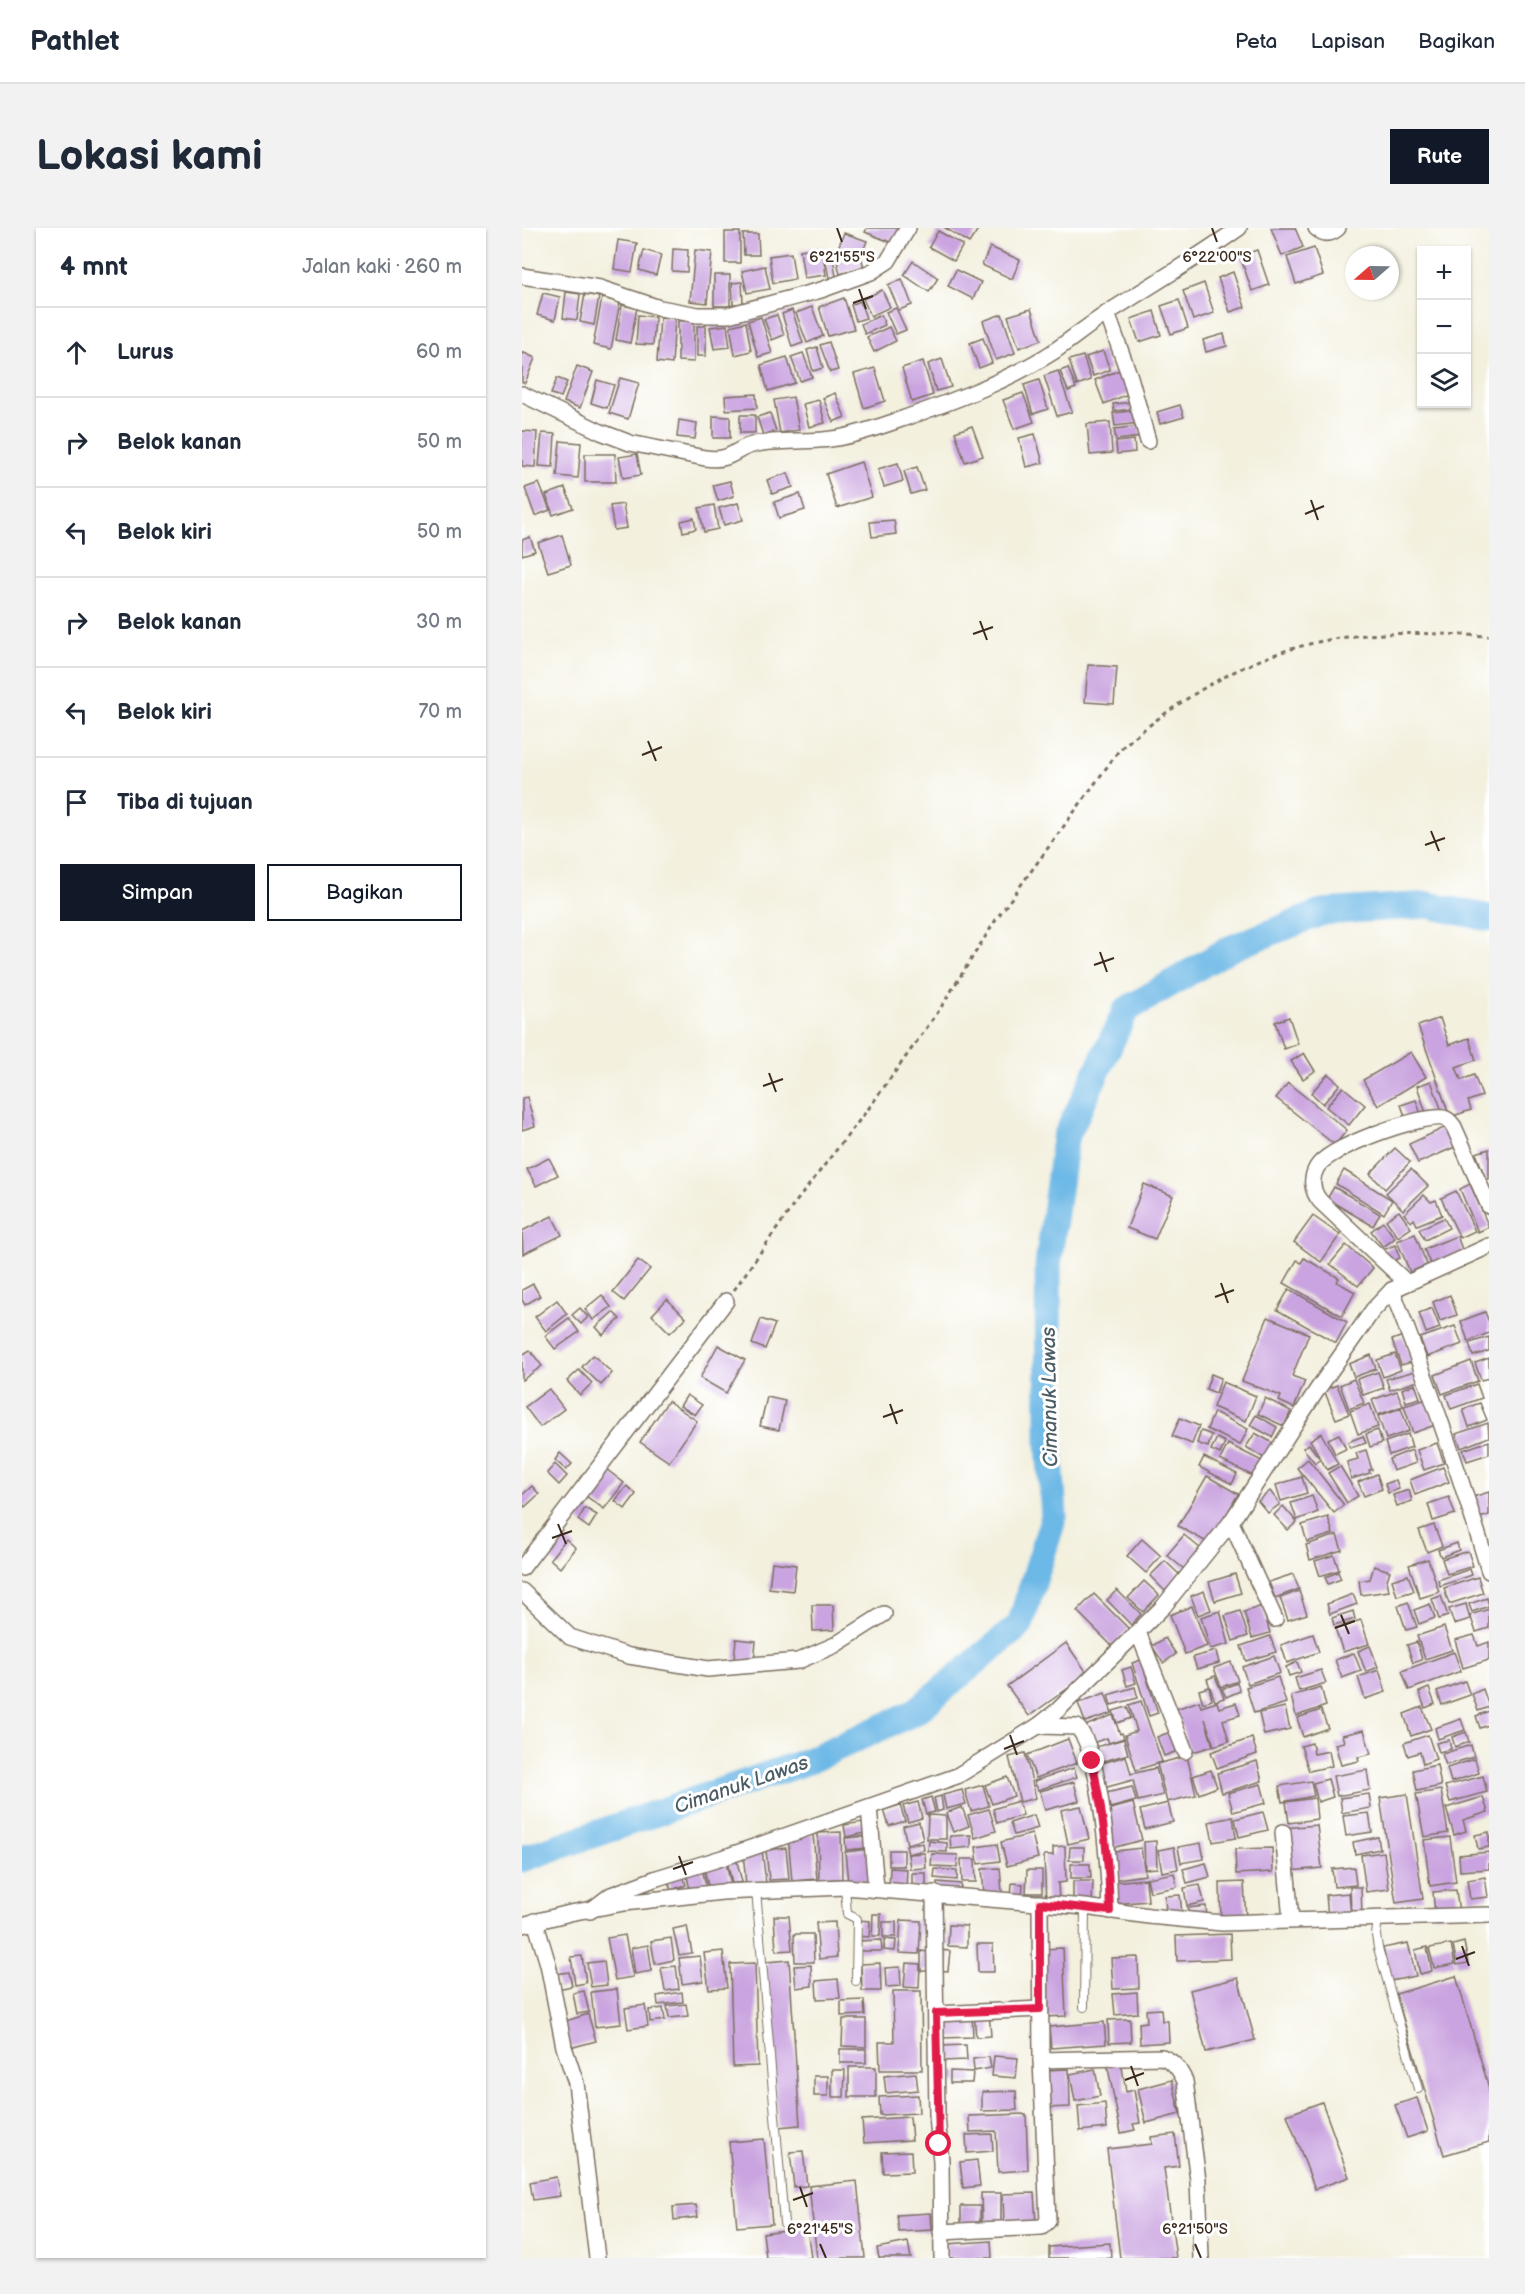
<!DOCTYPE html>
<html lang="id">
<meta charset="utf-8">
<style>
:root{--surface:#fff;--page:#f2f2f3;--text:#1f2937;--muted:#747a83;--line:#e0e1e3;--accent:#111827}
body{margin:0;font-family:"Balsamiq Sans",sans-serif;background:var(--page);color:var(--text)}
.controls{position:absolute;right:18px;top:18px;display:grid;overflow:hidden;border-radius:0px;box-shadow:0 2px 4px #0004}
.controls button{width:54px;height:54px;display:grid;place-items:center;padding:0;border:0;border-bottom:2px solid var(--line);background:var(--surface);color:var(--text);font:30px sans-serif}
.compass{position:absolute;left:823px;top:18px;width:54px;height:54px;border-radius:50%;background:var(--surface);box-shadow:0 2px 4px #0004;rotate:250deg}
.stop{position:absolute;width:18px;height:18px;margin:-14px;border:4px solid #e11d48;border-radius:50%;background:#fff}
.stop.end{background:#e11d48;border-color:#fff;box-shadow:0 2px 6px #0008}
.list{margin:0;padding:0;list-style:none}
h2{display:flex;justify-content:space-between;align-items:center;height:78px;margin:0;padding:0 24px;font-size:26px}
h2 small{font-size:20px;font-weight:400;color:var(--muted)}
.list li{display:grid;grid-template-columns:39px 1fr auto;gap:18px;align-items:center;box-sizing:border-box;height:90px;padding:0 24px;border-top:2px solid var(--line)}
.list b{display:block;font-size:22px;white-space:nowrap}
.list em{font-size:20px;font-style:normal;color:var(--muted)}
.actions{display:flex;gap:12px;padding:18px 24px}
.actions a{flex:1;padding:14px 0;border:2px solid var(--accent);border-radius:0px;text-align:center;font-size:21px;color:var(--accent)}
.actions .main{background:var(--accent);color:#fff}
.icon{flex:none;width:33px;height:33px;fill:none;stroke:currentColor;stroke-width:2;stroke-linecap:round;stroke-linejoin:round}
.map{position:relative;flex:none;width:967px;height:2030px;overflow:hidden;border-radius:0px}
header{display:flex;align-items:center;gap:36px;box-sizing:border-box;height:84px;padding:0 30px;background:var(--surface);border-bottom:2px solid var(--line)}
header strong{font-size:28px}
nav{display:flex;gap:33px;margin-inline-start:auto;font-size:21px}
.intro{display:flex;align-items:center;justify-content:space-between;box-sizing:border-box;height:144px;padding:0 36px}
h1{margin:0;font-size:42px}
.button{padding:15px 27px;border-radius:0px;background:var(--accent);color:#fff;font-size:21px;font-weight:700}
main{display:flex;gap:36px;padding:0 36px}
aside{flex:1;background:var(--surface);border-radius:0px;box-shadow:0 2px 4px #0004}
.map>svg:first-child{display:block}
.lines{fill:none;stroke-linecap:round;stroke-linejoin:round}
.river{stroke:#6cb8e6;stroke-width:27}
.building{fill:#caa4e0}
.lane-casing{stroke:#7b6f61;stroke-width:10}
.street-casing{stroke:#7b6f61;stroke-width:18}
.path{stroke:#7b6f61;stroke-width:3;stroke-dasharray:4.5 4.5;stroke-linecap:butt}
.lane{stroke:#fff;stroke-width:8}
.street{stroke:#fff;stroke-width:15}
.route{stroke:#e11d48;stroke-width:8}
.ticks{fill:none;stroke:#3b2a1e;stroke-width:2}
.labels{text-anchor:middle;stroke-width:6;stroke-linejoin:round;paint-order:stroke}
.water-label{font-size:20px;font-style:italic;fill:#4c5c64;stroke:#fff}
.ticks-label{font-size:15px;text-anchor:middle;fill:#3b2a1e;stroke:#fff;stroke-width:6;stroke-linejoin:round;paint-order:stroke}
</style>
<header>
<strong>Pathlet</strong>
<nav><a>Peta</a><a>Lapisan</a><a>Bagikan</a></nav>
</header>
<div class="intro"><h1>Lokasi kami</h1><a class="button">Rute</a></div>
<main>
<aside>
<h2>4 mnt<small>Jalan kaki · 260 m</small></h2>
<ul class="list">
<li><svg class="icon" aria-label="ahead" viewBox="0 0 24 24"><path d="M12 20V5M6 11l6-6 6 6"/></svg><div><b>Lurus</b></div><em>60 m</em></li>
<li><svg class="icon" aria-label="right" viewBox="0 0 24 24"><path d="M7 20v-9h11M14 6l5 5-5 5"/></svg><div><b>Belok kanan</b></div><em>50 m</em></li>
<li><svg class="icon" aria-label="left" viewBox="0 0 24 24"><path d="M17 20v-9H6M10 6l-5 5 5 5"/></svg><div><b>Belok kiri</b></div><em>50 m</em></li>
<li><svg class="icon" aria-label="right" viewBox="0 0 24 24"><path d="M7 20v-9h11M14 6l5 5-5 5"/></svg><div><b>Belok kanan</b></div><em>30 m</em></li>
<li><svg class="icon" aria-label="left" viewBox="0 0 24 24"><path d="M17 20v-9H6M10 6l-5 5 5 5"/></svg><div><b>Belok kiri</b></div><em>70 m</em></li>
<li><svg class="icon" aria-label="arrive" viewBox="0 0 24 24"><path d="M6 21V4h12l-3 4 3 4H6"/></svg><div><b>Tiba di tujuan</b></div></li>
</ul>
<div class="actions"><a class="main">Simpan</a><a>Bagikan</a></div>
</aside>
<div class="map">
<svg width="967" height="2030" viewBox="0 0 967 2030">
<rect width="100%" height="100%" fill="#fff"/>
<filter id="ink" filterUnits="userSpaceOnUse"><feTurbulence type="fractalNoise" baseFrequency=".0167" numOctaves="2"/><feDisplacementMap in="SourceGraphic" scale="12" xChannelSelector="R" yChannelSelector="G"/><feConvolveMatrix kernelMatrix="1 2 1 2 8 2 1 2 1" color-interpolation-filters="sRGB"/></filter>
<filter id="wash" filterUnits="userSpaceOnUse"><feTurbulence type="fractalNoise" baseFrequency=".008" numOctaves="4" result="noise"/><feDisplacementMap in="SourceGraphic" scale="24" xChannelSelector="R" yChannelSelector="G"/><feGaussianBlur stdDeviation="1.35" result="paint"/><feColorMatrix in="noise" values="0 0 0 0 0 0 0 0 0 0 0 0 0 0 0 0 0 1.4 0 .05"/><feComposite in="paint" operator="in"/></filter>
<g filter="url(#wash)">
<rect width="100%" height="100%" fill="#f3f0de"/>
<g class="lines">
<path class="river" d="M0,1631L286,1533L393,1484L498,1397L532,1288L527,1216L526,1037L543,911L604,782L707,721L801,684L906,677L967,690"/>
</g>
<g id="blocks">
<g class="building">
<path d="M345,0H380L373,16L343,4Z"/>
<path d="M423,0H457L447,15Z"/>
<path d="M749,0H773L781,19L760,28Z"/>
<path d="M416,3L441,17L432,33L407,19Z"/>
<rect x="203" y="4" width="15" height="31"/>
<path d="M322,5L345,13L339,28L342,40L318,46L313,24L321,22L316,20Z"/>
<path d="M221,6H236L237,27H222Z"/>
<path d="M96,12L115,15L110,44L92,41Z"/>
<path d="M300,19L304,47L282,50L278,22Z"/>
<path d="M468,19L498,32L490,51L460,37Z"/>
<path d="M792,20L801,47L774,56L765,29Z"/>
<path d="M151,21L166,22L165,44L150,43Z"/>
<path d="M122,22L139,27L134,47L117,42Z"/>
<path d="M173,22L190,24L185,75L168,73Z"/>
<path d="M735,22L747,57L730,63L718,28Z"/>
<path d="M269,25L273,51L251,55L247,28Z"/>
<path d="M311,29L314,49L307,50L303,30Z"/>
<path d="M391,33L416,50L407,64L382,47Z"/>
<path d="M243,38L248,61L225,65L220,43Z"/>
<path d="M434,42L459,54L451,71L426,58Z"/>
<path d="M711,44L723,79L708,84L696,50Z"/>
<rect x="192" y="47" width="16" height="31"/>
<path d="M380,51L390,77L377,82L366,57Z"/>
<path d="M220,54L221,76H211L210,55Z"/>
<path d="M682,55L692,85L671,92L661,63Z"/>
<path d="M360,62L368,79L349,88L341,71Z"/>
<path d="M44,64L58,66L55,92L41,90Z"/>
<path d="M21,65L38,69L33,92L15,87Z"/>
<path d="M63,66L77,69L72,97L58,94Z"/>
<path d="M80,70L98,74L89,121L71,117Z"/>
<path d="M322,70L332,101L306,108L297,79Z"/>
<path d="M657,72L666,100L649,106L639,78Z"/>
<path d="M338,73L344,90L334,93L329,77Z"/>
<path d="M100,77L115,80L108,115L94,112Z"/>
<path d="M290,79L301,108L285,115L274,85Z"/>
<path d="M374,80L384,102L374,106L364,84Z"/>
<path d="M509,81L519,112L497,120L486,88Z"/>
<path d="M270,82L281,115L270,119L260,86Z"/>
<path d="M632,83L639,107L617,114L609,91Z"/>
<path d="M480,86L493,125L474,132L461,93Z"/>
<path d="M116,87L133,89L131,117L114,116Z"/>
<path d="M255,87L262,107L250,112L242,91Z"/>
<path d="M359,87L363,97L343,106L339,96Z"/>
<path d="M138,89L153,90L150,136L135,134Z"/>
<path d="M239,89L250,125L236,129L226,93Z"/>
<path d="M156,93H172V134L156,133Z"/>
<path d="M224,94L229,123L213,127L208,98Z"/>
<path d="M205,97L208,119L192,121L188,99Z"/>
<rect x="175" y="98" width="9" height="30"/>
<path d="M367,99L374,113L352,124L345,109Z"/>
<path d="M702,106L705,118L684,124L681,112Z"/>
<path d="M461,110L470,135L457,140L448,115Z"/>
<path d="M307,114L316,142L308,144L298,117Z"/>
<path d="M295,119L301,140L291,143L285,122Z"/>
<path d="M581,123L588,142L571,148L564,129Z"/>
<path d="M0,124L13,130L3,155L0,154Z"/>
<path d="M281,125L290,149L278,153L269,129Z"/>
<path d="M561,128L569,152L555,157L547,132Z"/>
<path d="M265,129L273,155L246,163L239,137Z"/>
<path d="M420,131L429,159L414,163L406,136Z"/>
<path d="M401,133L411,167L390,174L380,140Z"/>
<path d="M55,138L71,144L58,180L42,174Z"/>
<path d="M353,140L363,173L342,180L332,146Z"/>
<path d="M546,140L554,160L546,163L538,143Z"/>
<path d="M600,141L609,165L582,176L573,152Z"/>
<path d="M536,143L550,184L535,188L522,148Z"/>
<path d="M35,150L45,154L39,169L29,166Z"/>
<path d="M98,150L117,155L106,191L87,185Z"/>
<path d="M75,152L92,157L85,180L69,175Z"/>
<path d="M517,152L526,181L511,186L502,157Z"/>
<path d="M313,165L323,189L311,194L301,170Z"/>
<path d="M501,165L512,194L492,201L481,172Z"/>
<path d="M234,166L235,180L204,182L203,168Z"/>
<path d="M271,169L277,202L258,205L252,172Z"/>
<path d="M297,172L303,195L287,199L281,176Z"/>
<path d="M610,174L611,181L592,183L591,176Z"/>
<path d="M658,177L662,189L638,196L635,184Z"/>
<path d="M617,182L618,195L593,198L591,185Z"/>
<path d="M248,185L254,203L241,207L235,189Z"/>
<rect x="218" y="187" width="15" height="18"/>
<path d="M191,188L208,189V210H191Z"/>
<path d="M157,192L175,195L173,211L155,209Z"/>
<path d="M588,194L590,225L568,227L565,196Z"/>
<path d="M450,198L461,228L443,234L433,204Z"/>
<path d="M618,198L619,209L594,212L592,201Z"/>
<path d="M0,203L15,204L13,239L0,238Z"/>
<path d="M20,205L33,206L31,239L17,238Z"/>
<path d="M513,206L521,235L504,239L497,210Z"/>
<path d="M612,212L613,224L595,226L594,214Z"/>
<path d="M38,213L59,215L56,250L35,248Z"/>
<path d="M63,226H93L94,254H63Z"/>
<path d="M115,226L119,247L101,250L97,229Z"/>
<path d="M339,234L350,269L315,280L304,246Z"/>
<path d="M376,235L381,253L362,259L356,241Z"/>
<path d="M395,239L403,262L389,266L382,243Z"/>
<path d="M266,245L271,259L250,266L245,252Z"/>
<path d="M208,253L212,268L196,273L191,257Z"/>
<path d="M17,255L28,282L13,288L3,260Z"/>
<path d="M43,260L51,280L31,287L24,267Z"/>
<path d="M278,266L283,282L257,290L252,274Z"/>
<path d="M216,275L221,292L202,297L197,280Z"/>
<path d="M101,276L105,300L92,302L88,278Z"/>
<path d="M192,277L196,301L182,304L177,280Z"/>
<path d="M172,290L174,301L161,304L159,293Z"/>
<path d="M372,292L374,306L350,309L348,294Z"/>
<path d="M40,307L49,337L26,344L16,315Z"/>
<path d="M8,309L13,323L0,327V312Z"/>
<path d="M566,437L595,439L592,476L563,474Z"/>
<path d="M767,789L776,816L762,821L753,794Z"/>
<path d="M918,790L927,817L947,810L954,832L934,839L939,852L952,847L960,868L946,873L949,882L928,889L896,798Z"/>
<path d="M889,824L904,849L856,878L841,852Z"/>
<path d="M782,825L793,843L781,851L769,833Z"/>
<path d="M806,846L818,856L801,876L789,865Z"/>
<path d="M909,853L920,883L905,888L895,858Z"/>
<path d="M766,855L825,902L813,917L754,870Z"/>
<path d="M821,859L843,877L827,897L804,879Z"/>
<path d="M5,869L13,898L0,902V870Z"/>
<path d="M894,872L900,889L885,893L879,877Z"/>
<path d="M924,899L933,919L896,935L887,916Z"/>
<path d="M873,920L888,934L863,961L848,946Z"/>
<path d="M967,921V951L964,952L954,925Z"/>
<path d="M27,930L36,947L14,958L5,941Z"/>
<path d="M889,941L906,958L881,982L864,965Z"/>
<path d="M822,942L870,972L862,986L814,956Z"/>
<path d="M622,956L651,968L633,1011L605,1000Z"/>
<path d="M948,956L967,999L956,1004L938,961Z"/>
<path d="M812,959L858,986L851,998L805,971Z"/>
<path d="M934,963L953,1003L938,1010L919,970Z"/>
<path d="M902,967L909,974L914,972L920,987L895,997L892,991L889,994L882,986Z"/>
<path d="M877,983L889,1000L876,1009L864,992Z"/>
<path d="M30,988L40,1007L1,1026L0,1003Z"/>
<path d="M791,988L818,1007L799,1034L772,1014Z"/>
<path d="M922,990L927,1000L903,1012L897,1001Z"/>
<path d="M861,994L873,1010L861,1019L849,1003Z"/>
<path d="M893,1006L905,1037L888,1044L875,1013Z"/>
<path d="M935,1008L941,1024L909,1038L902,1021Z"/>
<path d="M824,1017L851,1040L836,1058L808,1036Z"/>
<path d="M873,1017L878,1030L866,1035L861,1022Z"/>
<path d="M782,1030L817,1050L815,1054L833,1064L820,1088L762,1055L775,1032L779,1035Z"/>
<path d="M116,1032L128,1041L102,1073L91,1064Z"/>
<path d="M11,1056L18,1068L3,1077L0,1072V1062Z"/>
<path d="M767,1061L825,1094L814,1115L755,1082Z"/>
<path d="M80,1067L89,1079L71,1092L63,1081Z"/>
<path d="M928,1067L935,1087L918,1093L911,1074Z"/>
<path d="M145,1071L164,1090L148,1105L130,1087Z"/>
<path d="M35,1072L45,1086L24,1103L13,1089Z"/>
<path d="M58,1080L66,1089L59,1096L50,1087Z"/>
<path d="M910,1080L918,1100L904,1105L897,1085Z"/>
<path d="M91,1084L98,1091L81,1107L74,1099Z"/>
<path d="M963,1084L967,1094V1105L946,1113L939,1093Z"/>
<path d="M746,1089L787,1106L770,1148L783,1153L772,1180L757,1173L759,1168L720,1153Z"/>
<path d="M47,1090L57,1104L33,1121L23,1108Z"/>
<path d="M239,1091L253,1096L243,1121L230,1116Z"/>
<path d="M933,1098L940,1116L905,1129L898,1110Z"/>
<path d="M881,1108L890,1134L879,1137L870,1112Z"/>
<path d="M967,1109V1123L951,1128L947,1115Z"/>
<path d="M196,1117L223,1132L204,1165L178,1150Z"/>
<path d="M8,1122L20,1138L0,1152V1127Z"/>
<path d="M873,1126L879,1142L861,1149L855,1132Z"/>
<path d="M71,1127L90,1145L79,1157L60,1139Z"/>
<path d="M849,1127L854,1141L832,1149L827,1136Z"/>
<path d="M967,1130V1150L959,1152L953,1135Z"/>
<path d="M949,1133L956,1153L920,1166L913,1147Z"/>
<path d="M57,1142L70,1155L58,1167L45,1153Z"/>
<path d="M893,1143L896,1153L868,1162L864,1151Z"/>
<path d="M856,1144L862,1160L841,1167L835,1151Z"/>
<path d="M689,1146L699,1150L694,1165L684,1161Z"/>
<path d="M832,1151L842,1175L827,1181L818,1157Z"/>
<path d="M701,1154L734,1168L724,1193L691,1179Z"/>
<path d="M893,1156L898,1170L884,1174L880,1161Z"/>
<path d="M955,1156L960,1170L929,1181L924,1167Z"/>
<path d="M815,1157L827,1186L814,1191L802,1162Z"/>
<path d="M27,1161L42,1181L18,1199L3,1179Z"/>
<path d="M875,1163L881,1178L856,1187L850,1172Z"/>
<path d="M165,1167L180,1177L173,1187L158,1178Z"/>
<path d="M245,1169L263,1173L257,1202L238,1198Z"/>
<path d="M743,1170L769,1183L762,1198L736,1186Z"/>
<path d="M905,1171L913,1197L891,1205L882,1178Z"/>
<path d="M146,1173L175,1193L147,1234L118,1214Z"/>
<path d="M958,1175L965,1192L947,1199L941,1181Z"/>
<path d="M848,1176L856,1199L836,1206L828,1183Z"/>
<path d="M879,1180L887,1203L864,1211L856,1188Z"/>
<path d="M692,1184L726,1201L718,1217L685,1201Z"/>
<path d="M734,1187L755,1199L750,1209L728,1197Z"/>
<path d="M658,1190L677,1198L670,1216L650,1208Z"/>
<path d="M966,1195L967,1209L939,1220L934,1206Z"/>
<path d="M856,1202L860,1215L848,1219L844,1206Z"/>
<path d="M679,1203L690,1207L686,1219L675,1215Z"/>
<path d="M733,1205L751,1215L742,1230L724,1219Z"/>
<path d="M799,1205L816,1236L805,1242L788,1212Z"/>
<path d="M817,1206L824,1221L813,1226L806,1211Z"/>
<path d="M886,1206L890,1219L867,1227L863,1214Z"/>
<path d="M841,1208L844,1215L828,1220L826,1214Z"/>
<path d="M695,1210L703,1214L698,1226L689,1222Z"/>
<path d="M967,1213V1226L945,1233L941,1222Z"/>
<path d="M915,1215L922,1235L902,1242L895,1222Z"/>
<path d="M706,1216L742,1234L735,1250L698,1232Z"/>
<path d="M787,1216L798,1231L793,1235L781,1220Z"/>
<path d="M844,1222L850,1242H847L848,1245L829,1251L825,1234L836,1231L834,1225Z"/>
<path d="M890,1222L894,1235L871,1243L867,1231Z"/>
<path d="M38,1225L50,1236L44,1242L33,1232Z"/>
<path d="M682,1229L715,1246L710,1256L677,1239Z"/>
<path d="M786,1231L822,1277L812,1285L775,1240Z"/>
<path d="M33,1236L45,1248L37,1257L25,1245Z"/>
<path d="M818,1238L836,1268L825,1275L806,1245Z"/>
<path d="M921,1239L927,1254L893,1267L888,1252Z"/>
<path d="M84,1241L102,1255L82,1281L64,1268Z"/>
<path d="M855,1246L860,1261L842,1268L836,1254Z"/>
<path d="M685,1248L716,1266L688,1316L656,1298Z"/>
<path d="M780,1249L785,1265L759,1273L754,1257Z"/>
<path d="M874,1252L877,1261L866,1265L863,1256Z"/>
<path d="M10,1258L17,1266L3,1279L0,1275V1267Z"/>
<path d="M105,1258L114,1266L103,1281L93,1273Z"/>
<path d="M887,1262L890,1273L875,1278L871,1267Z"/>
<path d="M748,1263L758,1276L746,1285L736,1273Z"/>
<path d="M967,1264V1287L958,1290L951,1269Z"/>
<path d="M790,1268L796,1284L775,1292L769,1275Z"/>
<path d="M927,1269L933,1286L911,1293L906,1276Z"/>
<path d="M761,1278L775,1294L766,1302L752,1287Z"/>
<path d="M63,1280L75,1287L67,1300L56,1292Z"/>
<path d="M806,1289L811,1306L785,1314L780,1297Z"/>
<path d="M912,1297L920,1318L905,1324L897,1302Z"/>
<path d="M662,1307L679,1321L663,1342L645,1327Z"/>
<path d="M815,1307L820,1322L788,1332L784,1317Z"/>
<path d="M44,1311L54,1320L38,1340L28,1331Z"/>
<path d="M620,1311L639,1328L624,1345L605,1328Z"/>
<path d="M935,1315L937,1322L919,1329L916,1322Z"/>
<path d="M946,1323L951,1338L925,1346L920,1331Z"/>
<path d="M812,1327L817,1342L798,1348L793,1333Z"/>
<path d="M906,1331L917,1364L898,1370L887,1337Z"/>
<path d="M643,1333L658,1347L643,1363L628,1348Z"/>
<path d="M250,1334L274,1337L271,1363L247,1360Z"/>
<path d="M852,1338L868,1343L865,1352L867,1363L839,1367L837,1353L848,1351Z"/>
<path d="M948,1341L950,1347L918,1358L916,1352Z"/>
<path d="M816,1344L819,1351L806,1356L803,1349Z"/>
<path d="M713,1346L719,1365L693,1373L687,1354Z"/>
<path d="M771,1346L777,1361L753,1370L747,1354Z"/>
<path d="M886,1347L892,1363L875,1368L870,1352Z"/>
<path d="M956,1349L961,1365L927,1376L922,1360Z"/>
<path d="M622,1353L637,1367L621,1384L606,1370Z"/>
<path d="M595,1362L619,1386L609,1397L585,1372Z"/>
<path d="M682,1363L689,1382L676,1387L669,1368Z"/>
<path d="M777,1363L785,1386L766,1392L758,1370Z"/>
<path d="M572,1366L607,1401L590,1418L555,1383Z"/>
<path d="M831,1366L835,1376L808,1386L805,1376Z"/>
<path d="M919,1368L926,1388L917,1391L910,1371Z"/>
<path d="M965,1370L967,1378L950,1384L947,1376Z"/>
<path d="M886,1374L895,1399L884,1402L876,1378Z"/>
<path d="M908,1376L913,1390L897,1396L892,1382Z"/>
<path d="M944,1376L948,1391L932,1396L927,1381Z"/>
<path d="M290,1377H311L312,1402L291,1403Z"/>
<path d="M670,1378L685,1418L663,1426L648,1387Z"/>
<path d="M740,1378L748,1405L730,1410L722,1384Z"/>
<path d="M967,1381V1400L954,1404L948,1387Z"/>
<path d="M698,1383L707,1416L688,1421L679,1389Z"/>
<path d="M718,1383L726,1408L711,1413L703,1388Z"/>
<path d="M831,1383L833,1391L812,1397L810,1390Z"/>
<path d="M839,1392L847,1416L821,1424L813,1400Z"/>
<path d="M922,1399L930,1422L903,1431L895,1408Z"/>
<path d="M791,1406L797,1424L765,1435L759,1417Z"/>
<path d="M952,1407L956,1418L967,1414V1432L941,1440L933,1412Z"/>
<path d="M748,1408L754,1424L724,1433L719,1418Z"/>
<path d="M643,1410L654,1426L641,1435L630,1418Z"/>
<path d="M214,1411L234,1413L232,1434L212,1432Z"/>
<path d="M895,1414L900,1432L891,1435L885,1417Z"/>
<path d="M544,1415L566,1446L507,1488L485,1458Z"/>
<path d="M848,1418L856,1439L844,1444L836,1423Z"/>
<path d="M694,1423L697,1435L675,1441L671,1429Z"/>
<path d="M932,1424L939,1443L887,1462L880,1443Z"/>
<path d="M832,1425L839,1443L820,1450L813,1432Z"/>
<path d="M752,1428L758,1445L726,1456L720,1439Z"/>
<path d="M619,1432L636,1485L627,1488L610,1435Z"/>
<path d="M709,1434L716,1453L699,1459L692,1440Z"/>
<path d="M775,1434L779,1444L767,1448L764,1439Z"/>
<path d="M609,1439L614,1455L605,1458L600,1442Z"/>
<path d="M799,1442L804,1455L777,1463L773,1450Z"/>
<path d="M857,1442L864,1464L843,1471L836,1449Z"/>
<path d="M693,1448L702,1470L693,1473L685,1451Z"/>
<path d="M756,1449L764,1475L732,1485L724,1459Z"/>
<path d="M943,1453L948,1467L920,1477L915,1463Z"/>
<path d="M715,1455L718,1463L704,1469L700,1461Z"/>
<path d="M613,1459L616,1470L589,1477L586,1467Z"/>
<path d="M687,1459L690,1472L681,1475L677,1462Z"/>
<path d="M799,1459L804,1478L774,1488L769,1468Z"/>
<path d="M907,1460L913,1476L903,1480L897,1464Z"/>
<path d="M961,1461L967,1479L956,1483L950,1466Z"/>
<path d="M583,1465L590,1485L563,1494L556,1475Z"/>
<path d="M619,1473L640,1534L614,1542L603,1507L615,1503L607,1477Z"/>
<path d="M677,1473L679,1479L695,1474L697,1480L714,1475L718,1487L701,1492L707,1513L692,1518L683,1491L691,1518L668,1525L654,1481Z"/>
<path d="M605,1479L609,1490L595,1495L591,1483Z"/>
<path d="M763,1479L768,1501L742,1507L737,1485Z"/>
<path d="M900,1479L909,1501L889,1508L882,1486Z"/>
<path d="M799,1482L806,1500L781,1509L775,1490Z"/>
<path d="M967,1483V1497L958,1500L954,1488Z"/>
<path d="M591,1487L598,1506L600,1505L602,1510L587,1515L585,1510L565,1517L558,1500Z"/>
<path d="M939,1491L943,1502L916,1511L913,1500Z"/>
<path d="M842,1502L849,1526L836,1529L837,1533L819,1537L813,1516L822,1514L820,1507Z"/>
<path d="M651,1503L658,1522L642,1528L635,1509Z"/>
<path d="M944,1504L947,1514L933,1519L930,1509Z"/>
<path d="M906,1507L914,1531L901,1536L898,1524L886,1528L882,1515Z"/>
<path d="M730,1510L735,1526L695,1540L689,1524Z"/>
<path d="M546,1511L555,1535L514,1550L505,1527Z"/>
<path d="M602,1511L606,1526L575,1535L570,1520Z"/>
<path d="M927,1512L929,1521L917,1524L914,1515Z"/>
<path d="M790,1515L792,1526L807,1523L810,1538L787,1543L779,1518Z"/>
<path d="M949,1517L952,1529L924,1537L920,1526Z"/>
<path d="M503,1525L514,1570L498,1574L487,1529Z"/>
<path d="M604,1528L609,1546L634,1540L641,1567L616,1573L611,1552L578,1561L571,1538Z"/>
<path d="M665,1528L674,1567L645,1574L635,1536Z"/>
<path d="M953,1531L957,1545L929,1554L925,1540Z"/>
<path d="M735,1533L740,1553L700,1565L695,1545Z"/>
<path d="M915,1537L919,1558L895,1563L891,1542Z"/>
<path d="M552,1540L555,1549L516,1562L512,1553Z"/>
<path d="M689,1542L695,1559L677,1566L671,1548Z"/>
<path d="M845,1542L848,1562L815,1568L811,1548Z"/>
<path d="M961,1548L965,1564L928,1574L923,1558Z"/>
<path d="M485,1549L492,1568L470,1576L463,1557Z"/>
<path d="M806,1551L811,1569L796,1574L791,1555Z"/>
<path d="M789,1553L792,1568L760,1574L757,1558Z"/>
<path d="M552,1554L557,1573L523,1582L518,1563Z"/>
<path d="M739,1556L744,1575L711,1584L706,1565Z"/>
<path d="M461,1557L467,1578L449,1583L443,1562Z"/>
<path d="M610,1559L614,1573L588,1580L584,1565Z"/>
<path d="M440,1562L444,1576L424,1581L421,1567Z"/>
<path d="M919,1562L926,1605L902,1609L894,1566Z"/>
<path d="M847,1566L849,1580L820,1585L818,1570Z"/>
<path d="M885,1566L901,1671L874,1675L858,1570Z"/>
<path d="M419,1568L421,1582L415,1584L412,1570Z"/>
<path d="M409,1569L413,1584L404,1586L400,1572Z"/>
<path d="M961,1569L966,1584L941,1592L944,1603L932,1607L924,1580Z"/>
<path d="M793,1570L795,1591L767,1595L764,1574Z"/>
<path d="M496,1573L501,1587L475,1595L471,1581Z"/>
<path d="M396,1574L400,1590L386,1594L381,1578Z"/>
<path d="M611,1575L620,1612L590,1620L581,1583Z"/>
<path d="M646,1575L651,1594L623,1601L618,1582Z"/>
<path d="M378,1577L383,1593L367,1598L362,1582Z"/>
<path d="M559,1578L567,1611L546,1616L539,1582Z"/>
<path d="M440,1579L447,1598L431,1604L424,1585Z"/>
<path d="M467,1581L474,1603L453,1610L446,1587Z"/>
<path d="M741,1584L746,1602L717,1609L713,1591Z"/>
<path d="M847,1585L850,1604L824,1608L821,1588Z"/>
<path d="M406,1587L424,1588V1611H405Z"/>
<path d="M512,1587L516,1600L492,1607L488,1595Z"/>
<path d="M711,1589L714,1610L691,1614L687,1594Z"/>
<path d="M341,1594L343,1605L324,1609L322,1597Z"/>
<path d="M397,1594L401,1612L385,1616L381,1598Z"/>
<path d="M795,1597L800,1640L767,1643L762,1600Z"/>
<path d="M319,1604L320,1651L297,1652L296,1605Z"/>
<path d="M967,1604V1619L956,1621L953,1607Z"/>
<path d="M291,1606L295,1651L270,1653L266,1608Z"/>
<path d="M510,1606L516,1630L485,1638L479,1614Z"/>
<path d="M449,1607V1619L429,1621L428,1608Z"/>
<path d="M344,1608L345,1620L324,1622L323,1610Z"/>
<path d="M856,1609L858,1621L833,1626L831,1614Z"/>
<path d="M928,1609L934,1654L908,1658L902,1612Z"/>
<path d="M407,1613L425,1615V1624L406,1623Z"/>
<path d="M634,1613L635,1640L623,1641L622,1614Z"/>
<path d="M401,1615L402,1622L386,1626L384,1618Z"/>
<path d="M679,1615L682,1631L659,1635L656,1619Z"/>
<path d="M475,1616L478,1633L456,1636L454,1619Z"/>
<path d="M543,1618L544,1654L536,1655L537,1674L524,1675L522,1627H531V1619Z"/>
<path d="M548,1619H562V1632H547Z"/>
<path d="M652,1619L656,1641L640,1644L636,1622Z"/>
<path d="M264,1620L267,1651L247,1652L244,1622Z"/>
<path d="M619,1620L623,1647L589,1652L585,1624Z"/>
<path d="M750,1620L751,1644L714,1646L713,1621Z"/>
<path d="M240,1621L244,1656L224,1658L221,1622Z"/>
<path d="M346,1621L349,1652L326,1654L323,1624Z"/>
<rect x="367" y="1622" width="15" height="16"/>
<path d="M862,1624L867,1661L844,1664L839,1627Z"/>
<path d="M967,1624V1641L938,1643L937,1627Z"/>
<path d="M403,1625L404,1640L388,1641L386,1626Z"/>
<path d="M410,1626L436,1627L435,1639L409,1638Z"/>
<path d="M214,1630L220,1654L210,1656L205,1632Z"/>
<path d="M439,1631H453L454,1654H440Z"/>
<path d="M204,1635L209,1657L187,1662L182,1640Z"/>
<path d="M684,1635L688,1649L665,1655L661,1641Z"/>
<path d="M549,1636H568L569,1650H549Z"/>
<path d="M832,1639L834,1657L812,1659L810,1641Z"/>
<path d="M180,1640L184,1658L168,1662L164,1644Z"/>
<path d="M368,1640L385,1641L384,1661L367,1660Z"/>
<path d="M478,1640L480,1664L462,1665L460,1641Z"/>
<path d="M413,1641L435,1643V1652L412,1650Z"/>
<path d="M505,1642H520V1665H504Z"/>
<path d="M160,1644L164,1657L149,1662L145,1649Z"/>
<rect x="390" y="1645" width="14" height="15"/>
<path d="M652,1645L655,1659L628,1664L625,1650Z"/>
<path d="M963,1649L966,1669L948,1671L945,1652Z"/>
<path d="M624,1651L626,1673L591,1676L590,1654Z"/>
<path d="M551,1653H571L570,1675H551Z"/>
<path d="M415,1654L439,1656L438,1667L414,1664Z"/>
<path d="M722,1654L724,1693L699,1694L698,1655Z"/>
<path d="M490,1655L501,1656L500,1671L489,1670Z"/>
<path d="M678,1657L682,1674L665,1678L662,1660Z"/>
<path d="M828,1659H839L840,1687L829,1688Z"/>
<path d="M934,1662L937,1685L913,1687L911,1664Z"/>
<path d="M827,1665L829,1688L806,1690L804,1667Z"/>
<path d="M658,1667L660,1685H644L643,1668Z"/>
<path d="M684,1678L685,1689L667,1691L666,1680Z"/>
<path d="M351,1686H359L358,1708H350Z"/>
<path d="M252,1688H267L270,1722L254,1723Z"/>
<path d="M336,1692L348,1693L347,1709L335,1708Z"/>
<path d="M379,1692L399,1693L397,1726L377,1725Z"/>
<path d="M313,1694L315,1729L297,1731L294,1695Z"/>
<rect x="361" y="1694" width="13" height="15"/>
<path d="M427,1697L445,1698V1719L426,1718Z"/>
<path d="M165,1698L170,1725L157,1727L151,1701Z"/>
<path d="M272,1706H291L292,1734H273Z"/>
<path d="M708,1706L709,1731L655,1733L654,1708Z"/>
<path d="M103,1707L111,1749L93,1752L85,1710Z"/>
<path d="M149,1710L152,1732L133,1736L129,1713Z"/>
<path d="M362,1711L374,1712L373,1723L362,1722Z"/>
<path d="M359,1712L360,1723H336L335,1713Z"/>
<path d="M942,1714L946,1735L935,1737L931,1717Z"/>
<path d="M886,1715L894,1748L868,1753L861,1720Z"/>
<path d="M455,1716H471L472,1744H456Z"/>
<path d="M929,1716L933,1736L912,1740L907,1720Z"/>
<path d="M126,1717L130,1743L113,1746L109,1720Z"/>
<path d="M905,1719L910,1743L898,1746L893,1722Z"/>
<path d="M541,1720L544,1788L523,1789L520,1721Z"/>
<path d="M416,1722L428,1723L426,1743L414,1742Z"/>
<path d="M201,1723L205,1760L187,1761L182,1725Z"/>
<path d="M399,1723L407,1724V1743H399Z"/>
<path d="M60,1728L64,1755L53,1757L49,1729Z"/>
<path d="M178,1728L181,1753L160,1756L157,1730Z"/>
<path d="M616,1729L617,1760L591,1761L589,1730Z"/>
<path d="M267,1732L278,1897L256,1899L244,1734Z"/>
<path d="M82,1733L85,1757L69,1759L65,1735Z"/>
<path d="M233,1735L236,1838L211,1839L208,1736Z"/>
<path d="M358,1735L359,1763H340L339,1736Z"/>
<path d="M384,1735L398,1736L397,1760L382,1759Z"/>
<path d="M289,1737L290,1758L274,1760L272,1738Z"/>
<path d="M154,1738L157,1761L143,1763L139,1740Z"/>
<path d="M378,1739L379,1758L364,1759L363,1740Z"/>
<path d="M47,1744L50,1758L36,1761L33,1746Z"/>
<path d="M934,1748L967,1860V1914L922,1927L874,1766Z"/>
<path d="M716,1750L733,1812L684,1824L668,1762Z"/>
<path d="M316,1751L318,1770L295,1771L294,1753Z"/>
<path d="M95,1761L99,1796L73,1799L69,1764Z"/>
<path d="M62,1763L67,1784L55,1786L51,1765Z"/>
<path d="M371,1763H399L400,1842H358L357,1814H372Z"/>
<path d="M160,1764L161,1774L136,1777L135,1768Z"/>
<path d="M615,1764L616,1785L593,1787L591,1766Z"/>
<path d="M342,1772L343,1787L319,1788V1773Z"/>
<path d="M164,1776L166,1788L147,1790L145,1778Z"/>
<path d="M123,1777L126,1798L106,1801L103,1780Z"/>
<path d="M141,1780L143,1792L128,1794L127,1782Z"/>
<path d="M639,1781L640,1793H646L647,1814L618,1816L617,1795L625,1794L624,1782Z"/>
<path d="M467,1784L469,1808L454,1809L452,1785Z"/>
<path d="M450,1785L451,1809L420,1810L419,1787Z"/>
<path d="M66,1786L74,1813L48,1820L41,1794Z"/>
<path d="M321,1791H344V1819L320,1818Z"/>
<path d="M608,1791L609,1814L587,1815L586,1792Z"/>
<path d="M582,1794L584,1816L529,1820L527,1799Z"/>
<path d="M444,1817L445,1832L420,1833L419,1818Z"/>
<rect x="318" y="1821" width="26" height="14"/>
<path d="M472,1828L496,1830L494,1850L470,1848Z"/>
<path d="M467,1829L469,1840L452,1843L451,1831Z"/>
<path d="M599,1833L604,1864L612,1862L618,1895L611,1896L613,1902L599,1905L585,1835Z"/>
<rect x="327" y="1839" width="27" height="30"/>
<path d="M547,1841L548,1879L523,1880L522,1842Z"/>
<path d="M573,1841L578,1868L553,1873L548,1846Z"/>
<path d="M310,1842H323L322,1869H310Z"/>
<path d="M428,1843L451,1844L450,1855H428Z"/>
<path d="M394,1845L396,1862L364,1865L362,1848Z"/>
<rect x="292" y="1848" width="14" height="20"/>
<path d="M650,1852L658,1886L624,1895L616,1861Z"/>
<path d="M494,1863L495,1882L460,1883V1864Z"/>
<path d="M396,1867L397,1885L358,1887L357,1869Z"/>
<path d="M895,1870L906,1903L885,1910L873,1877Z"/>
<path d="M800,1874L827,1949L793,1961L765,1887Z"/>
<path d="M583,1875L585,1900L558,1903L556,1878Z"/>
<path d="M504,1886L506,1942L476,1944L474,1903L448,1904L447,1888Z"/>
<path d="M388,1889L390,1912L342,1915L340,1892Z"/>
<path d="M470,1906L471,1923L445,1925L444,1907Z"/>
<path d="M653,1906L657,1938L642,1940L654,2030H598L585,1921L630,1916L629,1909Z"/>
<path d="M242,1911L250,1996L215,1999L207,1914Z"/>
<path d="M281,1923L285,1958L272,1959L268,1924Z"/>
<path d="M389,1923L390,1944L361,1945L360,1924Z"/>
<path d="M455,1932L458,1958L441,1960L438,1934Z"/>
<path d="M34,1949L38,1968L11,1972L8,1954Z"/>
<path d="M335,1953L343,2030H295L287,1958Z"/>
<path d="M459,1965H479V1996H460Z"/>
<path d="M512,1965L514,1995L482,1997L481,1966Z"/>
<path d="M174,1977L176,1989L152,1992L151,1979Z"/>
<rect x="439" y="1978" width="19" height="19"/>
<path d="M409,1985L410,2002L377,2004L375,1987Z"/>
<path d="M285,1999L289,2030H244L241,2005Z"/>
<path d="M469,2013L470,2030H424V2016Z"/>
<path d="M386,2014L389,2030H357L355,2020Z"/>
<path d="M588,2015L589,2030H527V2019Z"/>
</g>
</g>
</g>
<g filter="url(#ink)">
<use href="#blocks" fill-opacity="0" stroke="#7b6f61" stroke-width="1.5"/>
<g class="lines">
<g class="lane-casing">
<g id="lane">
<path d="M323,1659L325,1686L335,1691L334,1753"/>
<path d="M234,1662L262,1995"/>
<path d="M856,1690L854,1707L856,1720L896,1861"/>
<path d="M562,1779L563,1679"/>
</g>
</g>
<g class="street-casing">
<g id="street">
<path d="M794,0C802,7 808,7 816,0"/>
<path d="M0,48L78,60L138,80L176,87H206L299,62L349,44L366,33L386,0"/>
<path d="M585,85L608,149L626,213"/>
<path d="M0,166L79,204L108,215L183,230C211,234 212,220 234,216C259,211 289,215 316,210C336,206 357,199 377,192C429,174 484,154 531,124C550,111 568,96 587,84C631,56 675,30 717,0"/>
<path d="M885,1055L798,973C790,963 788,951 795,939C807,919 899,886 922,890C927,891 929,895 932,899L967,978"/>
<path d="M870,1062C906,1155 939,1248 967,1343"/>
<path d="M709,1294L753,1391"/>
<path d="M0,1340L204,1073"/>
<path d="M0,1363L48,1409L107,1428L186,1441L276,1433L313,1417L362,1386"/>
<path d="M616,1404L663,1523"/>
<path d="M516,1498L555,1499C580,1524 587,1646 588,1683"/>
<path d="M347,1579L354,1660"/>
<path d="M761,1604L769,1692"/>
<path d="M412,1665L415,1887L419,1934L420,2030"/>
<path d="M68,1683L89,1667L135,1650L203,1629L435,1548L516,1498L536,1482L641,1379L709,1294L795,1162L851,1082L870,1062L967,1018"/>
<path d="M13,1693L26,1736L42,1819L54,1855L75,2030"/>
<path d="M0,1697L48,1685L102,1675L200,1664L323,1659L563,1679L627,1688L700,1695L967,1687"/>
<path d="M414,1786L518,1781"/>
<path d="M519,1832L640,1829C653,1834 657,1841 663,1853L676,1952L679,2030"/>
<path d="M419,2004L520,1999L526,1993L519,1832L518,1675"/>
</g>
</g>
<path class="path" d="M212,1062L273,975L347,880L416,784L475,690L598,521C664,465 738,420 825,409C872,403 920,406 967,408"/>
<use href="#lane" class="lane"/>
<use href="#street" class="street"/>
</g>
</g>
<g class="lines" filter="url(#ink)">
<path class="route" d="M417,1916L414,1785L518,1781V1675L588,1683C587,1633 581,1582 570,1533"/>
</g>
<path class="ticks" d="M315,0L320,14M690,0L695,14M337,61L344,81M331,75L351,68M789,272L796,292M783,286L802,278M458,393L465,412M451,406L471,399M126,513L134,533M120,527L140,519M909,603L917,623M903,617L923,610M578,724L585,744M572,737L592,730M247,845L254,864M241,858L261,851M699,1055L706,1075M693,1069L712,1062M368,1176L375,1196M361,1189L381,1182M36,1296L44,1316M30,1310L50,1303M819,1387L827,1406M813,1400L833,1393M488,1507L495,1527M482,1521L502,1513M157,1628L164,1647M151,1641L171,1634M940,1718L947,1738M934,1731L953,1724M609,1838L616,1858M603,1852L622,1845M278,1959L285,1979M271,1972L291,1965M298,2016L304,2030M673,2016L679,2030"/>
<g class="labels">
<g class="water-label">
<text transform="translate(527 1169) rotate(-91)" y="7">Cimanuk Lawas</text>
<text transform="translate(219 1556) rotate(-19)" y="7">Cimanuk Lawas</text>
</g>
</g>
<g class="ticks-label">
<text x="695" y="34">6°22'00"S</text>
<text x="320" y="34">6°21'55"S</text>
<text x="298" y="2006">6°21'45"S</text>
<text x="673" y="2006">6°21'50"S</text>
</g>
</svg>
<div class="controls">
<button>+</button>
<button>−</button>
<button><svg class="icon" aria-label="layers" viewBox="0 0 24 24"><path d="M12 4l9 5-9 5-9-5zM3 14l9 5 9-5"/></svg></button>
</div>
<svg class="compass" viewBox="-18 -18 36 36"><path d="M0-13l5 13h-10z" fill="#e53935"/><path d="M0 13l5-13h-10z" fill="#747a83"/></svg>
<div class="stop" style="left:417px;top:1916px"></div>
<div class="stop end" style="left:570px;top:1533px"></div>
</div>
</main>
